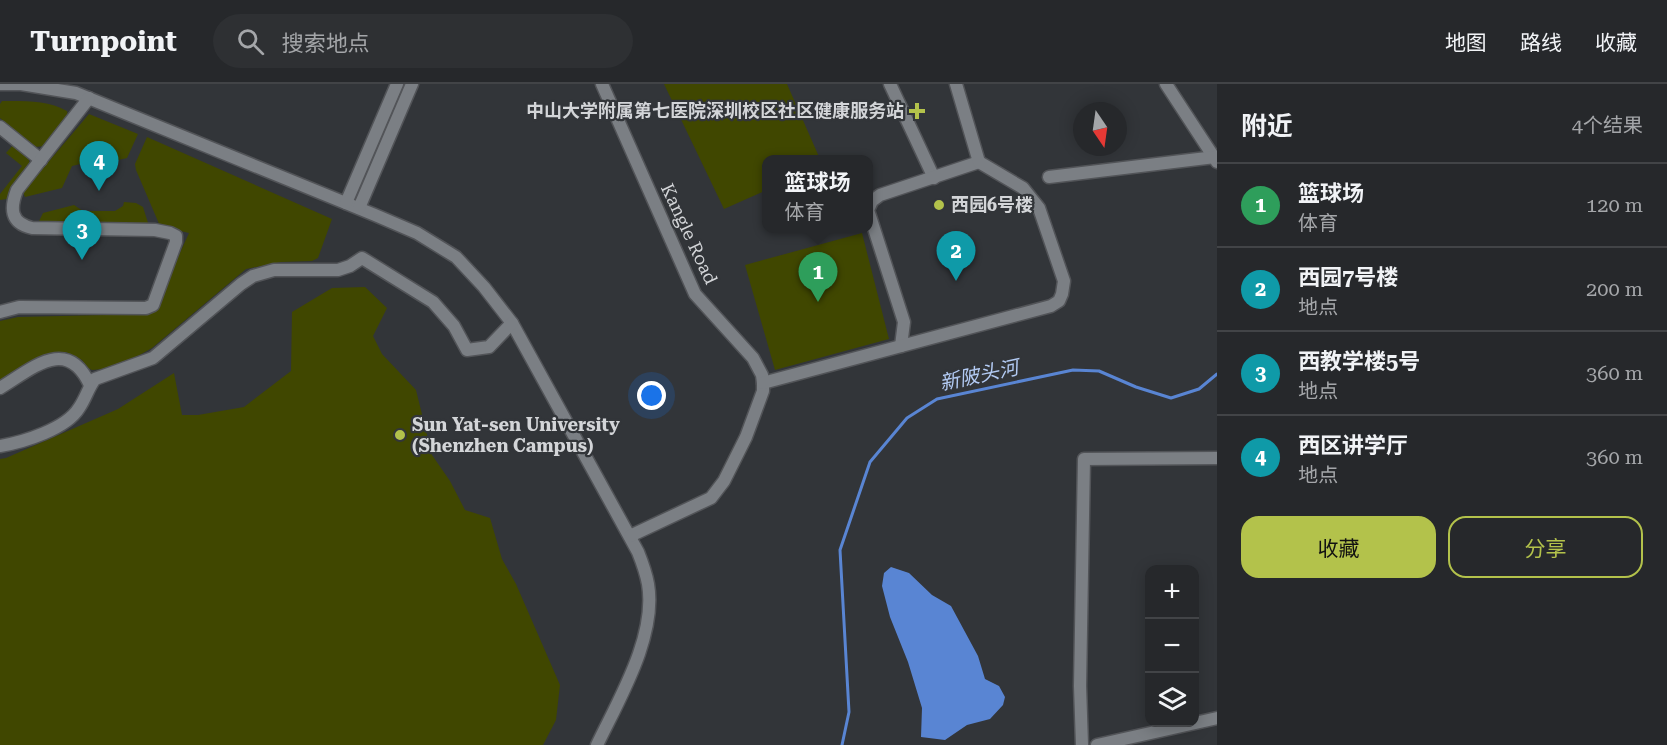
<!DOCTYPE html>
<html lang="zh">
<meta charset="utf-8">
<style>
:root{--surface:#26282b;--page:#2e3033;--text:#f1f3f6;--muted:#a4a6a9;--line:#424447;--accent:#b3c24b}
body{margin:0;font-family:"Roboto Serif","Noto Sans SC",serif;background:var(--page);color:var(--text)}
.controls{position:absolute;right:18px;bottom:18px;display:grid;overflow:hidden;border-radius:12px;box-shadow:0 3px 15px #0003}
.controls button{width:54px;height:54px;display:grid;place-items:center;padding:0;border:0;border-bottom:2px solid var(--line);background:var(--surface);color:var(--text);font:30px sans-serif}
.compass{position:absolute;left:1073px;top:18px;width:54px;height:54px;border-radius:50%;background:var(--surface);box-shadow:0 3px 15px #0003;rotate:167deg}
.you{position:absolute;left:652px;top:312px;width:21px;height:21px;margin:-15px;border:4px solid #fff;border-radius:50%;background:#1a73e8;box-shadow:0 0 0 9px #1a73e833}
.badge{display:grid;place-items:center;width:39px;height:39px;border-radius:50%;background:var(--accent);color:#fff;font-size:20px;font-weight:700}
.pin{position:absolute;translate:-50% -50px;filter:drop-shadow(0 2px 3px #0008)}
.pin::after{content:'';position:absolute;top:32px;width:21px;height:18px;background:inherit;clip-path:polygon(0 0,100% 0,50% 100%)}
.popup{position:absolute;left:762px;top:71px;width:111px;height:78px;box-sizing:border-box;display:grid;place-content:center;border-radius:12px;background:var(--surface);filter:drop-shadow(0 2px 4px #0005);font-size:20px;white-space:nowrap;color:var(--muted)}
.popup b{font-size:22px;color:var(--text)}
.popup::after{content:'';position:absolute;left:50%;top:100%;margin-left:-12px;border:12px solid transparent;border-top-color:var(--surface)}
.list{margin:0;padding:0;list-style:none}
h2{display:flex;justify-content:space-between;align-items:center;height:78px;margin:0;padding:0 24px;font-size:26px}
h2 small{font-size:20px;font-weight:400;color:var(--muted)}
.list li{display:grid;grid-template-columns:39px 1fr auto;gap:18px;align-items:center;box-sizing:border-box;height:84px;padding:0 24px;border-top:2px solid var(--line)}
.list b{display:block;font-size:22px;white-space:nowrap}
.list p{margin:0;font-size:20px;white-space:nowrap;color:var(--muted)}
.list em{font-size:20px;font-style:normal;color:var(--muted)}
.actions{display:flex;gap:12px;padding:18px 24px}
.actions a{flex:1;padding:14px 0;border:2px solid var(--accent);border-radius:18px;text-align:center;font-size:21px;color:var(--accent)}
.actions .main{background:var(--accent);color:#111}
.icon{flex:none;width:33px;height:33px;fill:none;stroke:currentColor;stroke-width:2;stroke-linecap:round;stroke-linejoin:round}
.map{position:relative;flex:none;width:1217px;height:661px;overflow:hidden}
header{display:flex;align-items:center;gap:36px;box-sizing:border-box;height:84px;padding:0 30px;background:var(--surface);border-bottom:2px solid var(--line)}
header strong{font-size:28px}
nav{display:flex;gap:33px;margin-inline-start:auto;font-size:21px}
.search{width:420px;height:54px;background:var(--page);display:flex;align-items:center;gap:15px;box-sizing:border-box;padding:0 21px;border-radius:33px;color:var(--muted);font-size:22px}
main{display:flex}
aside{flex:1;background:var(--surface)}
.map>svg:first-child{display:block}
.green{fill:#404700}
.water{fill:#5985d3}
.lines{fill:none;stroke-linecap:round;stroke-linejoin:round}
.stream{stroke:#5985d3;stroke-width:3}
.minor-casing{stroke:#525458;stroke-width:15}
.minor{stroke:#7b7f84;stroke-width:12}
.poi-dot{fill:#b3c24b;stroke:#323539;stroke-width:2}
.labels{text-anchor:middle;stroke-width:4.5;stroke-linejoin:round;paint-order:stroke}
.poi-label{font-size:18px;font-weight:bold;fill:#d3d5d8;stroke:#323539;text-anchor:start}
.street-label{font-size:18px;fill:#d3d5d8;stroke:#323539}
.water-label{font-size:20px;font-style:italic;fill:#b3cbf4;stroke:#323539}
</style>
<header>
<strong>Turnpoint</strong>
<div class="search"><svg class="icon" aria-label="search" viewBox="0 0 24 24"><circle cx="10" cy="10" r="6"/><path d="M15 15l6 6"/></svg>搜索地点</div>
<nav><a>地图</a><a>路线</a><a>收藏</a></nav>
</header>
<main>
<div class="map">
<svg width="1217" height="661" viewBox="0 0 1217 661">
<rect width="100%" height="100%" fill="#323539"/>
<g class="green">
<path d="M664,0H787L820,75L767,76V106L724,125Z"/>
<path d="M2,17C24,17 48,16 67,27L68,33L46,62L34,63L0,34V20Z"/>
<path d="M89,30L138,50L127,74L106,79L101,75L72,82L62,104L25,113L23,108Z"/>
<path d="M147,53L332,135L318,174L312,177L281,178L246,185L152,264L129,277L103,285L92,286L88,284L82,276L66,268L53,269L39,274L0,296V237L18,233L148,230L154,226L189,149L160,142L136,86L135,80Z"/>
<path d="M13,61L28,72L30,81L11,105L7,115L0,116V110L22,82L6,69Z"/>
<path d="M124,118L136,119L143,123L149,142L37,141L43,129L74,121L83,127H115L123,122Z"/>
<path d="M862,149L889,255L775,286L745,181Z"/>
<path d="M365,203L387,224L373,252L382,270L416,306L432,371L450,397L465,426L490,434L502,475L516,500L560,601L556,636L543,661H0V375L6,374L118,325L174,289L182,331H198L244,323L291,287L292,228L332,204Z"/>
</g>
<path class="water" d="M891,483L909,489L932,511L951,522L978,572L985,595L999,602L1005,613L1003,621L990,635L967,641L945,656L921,653L922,624L908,578L890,533L882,502L884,489Z"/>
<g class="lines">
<path class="stream" d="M842,661L849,628L840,466L870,378L907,334L937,315L1073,286L1099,287L1136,303L1171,314L1199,305L1217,290"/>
<g class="minor-casing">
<g id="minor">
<path d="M0,0H21L76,9L375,131L417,149L456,173L484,203L512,239L638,468C642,478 646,489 648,500C657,552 619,615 597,661"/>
<path d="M602,0L695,210L753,274L762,291L763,299V307L746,353L724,397L711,414L630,452"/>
<path d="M890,0L934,94"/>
<path d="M1166,0L1217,78"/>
<path d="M0,43L41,76"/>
<path d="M1049,93L1215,73"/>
<path d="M346,119L397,0"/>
<path d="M359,124L412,0"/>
<path d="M869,124L872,117L880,111L979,78"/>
<path d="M869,129L904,238L901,262"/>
<path d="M0,228L19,223L146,224L153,221L176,158V152L170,149L155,146L32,144C10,139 10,124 17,106L89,14"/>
<path d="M763,299L1051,222L1059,217L1062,210L1064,197L1039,124L1023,104L979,78L956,0"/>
<path d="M0,304C32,285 67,251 90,301"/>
<path d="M0,362C24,358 66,345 79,324C86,314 88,304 95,295L153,274L241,200L253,192L274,186H338L350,182L362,174L433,218L454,242L467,266L489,263L512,239"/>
<path d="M1082,661L1080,602L1084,375L1217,374"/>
<path d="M1097,661L1217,634"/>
</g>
</g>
<use href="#minor" class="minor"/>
</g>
<g class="poi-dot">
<path d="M914 18h6v6h6v6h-6v6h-6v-6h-6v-6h6z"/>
<circle cx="939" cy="121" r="6"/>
<circle cx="400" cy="351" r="6"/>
</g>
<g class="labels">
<g class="poi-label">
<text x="904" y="33" text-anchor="end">中山大学附属第七医院深圳校区社区健康服务站</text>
<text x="951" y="127">西园6号楼</text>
<text x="412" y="347">Sun Yat-sen University<tspan x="412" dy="21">(Shenzhen Campus)</tspan></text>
</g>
<g class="street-label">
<text transform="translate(689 150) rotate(65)" y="6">Kangle Road</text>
</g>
<g class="water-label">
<text transform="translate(979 291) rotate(-12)" y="7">新陂头河</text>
</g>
</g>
</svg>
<div class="controls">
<button>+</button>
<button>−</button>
<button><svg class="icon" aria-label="layers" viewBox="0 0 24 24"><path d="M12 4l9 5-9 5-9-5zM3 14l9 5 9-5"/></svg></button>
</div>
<svg class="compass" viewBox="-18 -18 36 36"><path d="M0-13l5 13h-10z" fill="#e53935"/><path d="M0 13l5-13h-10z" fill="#a4a6a9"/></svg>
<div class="you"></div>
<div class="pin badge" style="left:818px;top:218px;background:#2e9e5b">1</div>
<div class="popup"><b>篮球场</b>体育</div>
<div class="pin badge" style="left:956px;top:197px;background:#0f9aa8">2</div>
<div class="pin badge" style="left:82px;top:176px;background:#0f9aa8">3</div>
<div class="pin badge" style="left:99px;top:107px;background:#0f9aa8">4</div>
</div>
<aside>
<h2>附近<small>4个结果</small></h2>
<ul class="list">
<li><span class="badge" style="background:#2e9e5b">1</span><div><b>篮球场</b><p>体育</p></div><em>120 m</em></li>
<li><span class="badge" style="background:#0f9aa8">2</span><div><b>西园7号楼</b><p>地点</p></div><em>200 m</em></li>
<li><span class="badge" style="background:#0f9aa8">3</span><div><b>西教学楼5号</b><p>地点</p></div><em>360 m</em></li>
<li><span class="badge" style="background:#0f9aa8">4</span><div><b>西区讲学厅</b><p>地点</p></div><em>360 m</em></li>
</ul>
<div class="actions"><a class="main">收藏</a><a>分享</a></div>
</aside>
</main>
